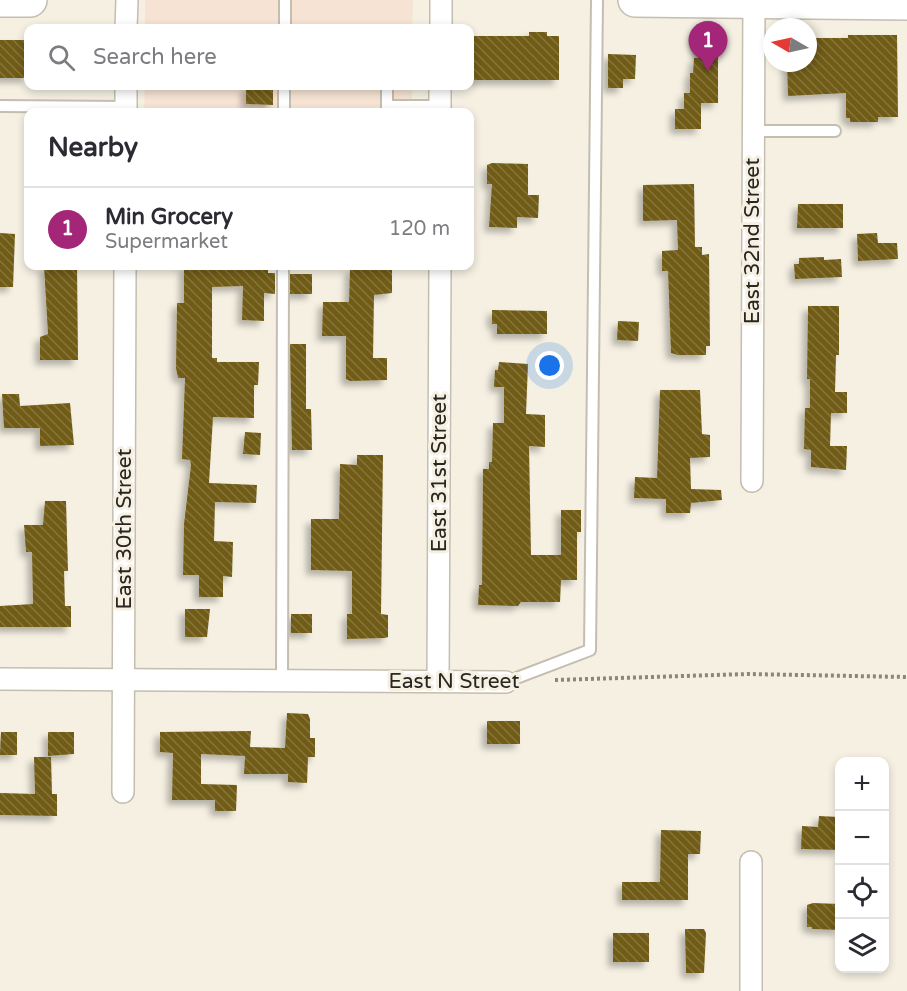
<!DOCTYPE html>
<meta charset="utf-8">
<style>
:root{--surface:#fff;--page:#f2f2f3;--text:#2b2b33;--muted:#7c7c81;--line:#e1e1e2;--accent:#a42678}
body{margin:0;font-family:"Varela Round",sans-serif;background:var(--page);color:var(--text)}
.controls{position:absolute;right:18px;bottom:18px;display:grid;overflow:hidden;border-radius:12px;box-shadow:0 3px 9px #0003}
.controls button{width:54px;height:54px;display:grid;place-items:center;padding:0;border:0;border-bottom:2px solid var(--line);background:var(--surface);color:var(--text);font:30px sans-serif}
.compass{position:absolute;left:763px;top:18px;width:54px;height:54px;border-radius:50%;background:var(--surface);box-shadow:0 3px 9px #0003;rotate:279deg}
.you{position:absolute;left:550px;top:366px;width:21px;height:21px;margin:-15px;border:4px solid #fff;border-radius:50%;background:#1a73e8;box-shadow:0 0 0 9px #1a73e833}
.badge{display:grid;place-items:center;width:39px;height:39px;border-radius:50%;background:var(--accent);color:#fff;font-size:20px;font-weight:700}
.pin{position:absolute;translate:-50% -50px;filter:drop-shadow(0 2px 3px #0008)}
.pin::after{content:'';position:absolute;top:32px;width:21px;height:18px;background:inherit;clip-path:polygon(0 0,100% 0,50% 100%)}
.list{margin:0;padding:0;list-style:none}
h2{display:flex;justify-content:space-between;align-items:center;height:78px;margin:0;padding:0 24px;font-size:26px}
h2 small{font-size:20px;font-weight:400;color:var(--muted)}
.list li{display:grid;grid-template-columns:39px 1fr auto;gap:18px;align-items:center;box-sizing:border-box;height:84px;padding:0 24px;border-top:2px solid var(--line)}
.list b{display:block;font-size:22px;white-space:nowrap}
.list p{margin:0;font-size:20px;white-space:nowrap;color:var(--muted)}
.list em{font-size:20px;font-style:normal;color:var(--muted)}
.icon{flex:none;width:33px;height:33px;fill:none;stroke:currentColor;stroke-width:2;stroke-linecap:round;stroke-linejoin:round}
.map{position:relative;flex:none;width:907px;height:991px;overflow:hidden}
.search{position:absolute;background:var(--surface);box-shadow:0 3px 9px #0003;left:24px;top:24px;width:450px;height:66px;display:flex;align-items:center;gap:15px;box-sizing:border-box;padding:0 21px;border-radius:12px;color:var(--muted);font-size:22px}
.panel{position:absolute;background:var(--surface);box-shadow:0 3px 9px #0003;left:24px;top:108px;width:450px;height:162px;border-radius:12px}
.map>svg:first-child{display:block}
.commercial{fill:#f6e3d3}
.building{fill:url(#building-back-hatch);filter:url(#shadow)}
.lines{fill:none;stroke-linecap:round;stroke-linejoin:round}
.service-casing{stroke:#c3beb0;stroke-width:14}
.minor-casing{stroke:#c3beb0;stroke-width:24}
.primary-casing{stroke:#c3beb0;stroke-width:36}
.path{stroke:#89867c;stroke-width:4;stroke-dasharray:3 3;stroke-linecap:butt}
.service{stroke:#fff;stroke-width:10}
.minor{stroke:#fff;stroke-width:21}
.primary{stroke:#fff;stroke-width:33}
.labels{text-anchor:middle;stroke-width:6;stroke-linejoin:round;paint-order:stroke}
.street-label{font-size:21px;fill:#282621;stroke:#f5f0e2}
</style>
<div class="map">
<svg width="907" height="991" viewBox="0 0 907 991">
<defs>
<pattern id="building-back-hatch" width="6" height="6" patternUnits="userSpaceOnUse" patternTransform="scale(1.5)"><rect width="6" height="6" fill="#715c17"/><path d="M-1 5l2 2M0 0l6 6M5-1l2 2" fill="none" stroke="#847440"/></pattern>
<filter id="shadow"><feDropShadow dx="-5" dy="5" stdDeviation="3" flood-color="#0004"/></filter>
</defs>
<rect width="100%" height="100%" fill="#f5f0e2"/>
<g class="commercial">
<path d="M145,0H413L412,28H145Z"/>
<path d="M145,86H412V112H144Z"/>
</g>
<g class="building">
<path d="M529,32H547V36H559V80H474V36H529Z"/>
<path d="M848,35H897L898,117H878V122H850V118H846V93L788,96L787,63H808V38H848Z"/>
<rect x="0" y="40" width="28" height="38"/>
<path d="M699,41H718V103H701V129H675V109H684V93H690V73H693L694,58H698Z"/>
<path d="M608,54L636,55L635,79H623V88H608Z"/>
<path d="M246,86H273V105L246,104Z"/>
<path d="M492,163L528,164V195H539L538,218L517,217V228L489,227L492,184H487V165Z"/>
<path d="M694,184L695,247H702V255L709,254L710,346H706V355H678L671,353L668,271H662V251L678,250L677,220L643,221V185Z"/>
<path d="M798,204H843V228H797Z"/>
<path d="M0,233L15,234L13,287H0Z"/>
<path d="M877,233L878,243H897L898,259L858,261L857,234Z"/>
<path d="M824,257V260L841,259L842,277L795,279L794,264H799V258Z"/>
<path d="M44,266H77L78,360H40V337L48,334Z"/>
<path d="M184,266H268V273H275V294L264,293V321L242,320L243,286L212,287V358H217V362H259L258,385H254V418L213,417L209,483L257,485L256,503L215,502L214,541L233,542L232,577L223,576V597H199V575H183L184,524L191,465L190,460L182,459L185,378H178L176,368L177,303H184Z"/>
<path d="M350,268L392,270V293L374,295L373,358H387V380L350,381L346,379V336H322L323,302H349Z"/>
<rect x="290" y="274" width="22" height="20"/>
<path d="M808,306H839V355H836L835,392H847V413H831L830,446H847L846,470L811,467V450L804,449L805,408H810V379H807Z"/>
<path d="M492,310L547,311V334H497V324H492Z"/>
<path d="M618,321L639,322L638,341L617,340Z"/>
<path d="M290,344H306V409H311L312,450H292Z"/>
<path d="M499,362L528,364L526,414L545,415V447L529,446L531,555H561V510H581V532H577V580H561L560,602H521L518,606L478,605L479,585H482L483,469H489V462H492L493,423H504V387H494L495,370H498Z"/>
<path d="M660,390H700L702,434L710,435V457L690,458L691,489L721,490L722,500L691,503L690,513H666V499L634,498L635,477L657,478Z"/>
<path d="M2,394H19L20,406L70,403L74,445L40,446V428H4Z"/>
<path d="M245,432L261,433L260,455L243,454Z"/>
<path d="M357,455H383L381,614L388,615V637L385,638L347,639V614H352V571L311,570V519H339L340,464L357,465Z"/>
<path d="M45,501H66L68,571H64L65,606H71V627H0V606L33,604L32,552H26L24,525H43Z"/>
<path d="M185,609H210L207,637H185Z"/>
<rect x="291" y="614" width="21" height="19"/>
<path d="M287,713L308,714L310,719V738H315V757H308L307,783L288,782V774H244L245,756L201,754V784L237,785L236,811H215V800H172L173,753L160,752V732L251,731L250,747L285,748Z"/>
<rect x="487" y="721" width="33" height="23"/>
<path d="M1,732H17V755H0Z"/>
<path d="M48,732H74V754L48,756Z"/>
<path d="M34,757H51L52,794H57V816L0,815V793L35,794Z"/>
<path d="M819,816L839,817L840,850L801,849L802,826L818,827Z"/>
<path d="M661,830L701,831L700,854H688V900H622V882H660Z"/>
<path d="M813,903L840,904V930L812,929V927H807V905Z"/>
<path d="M685,929H704L706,933L704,973H686Z"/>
<rect x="613" y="933" width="36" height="29"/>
</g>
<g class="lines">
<g class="service-casing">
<g id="service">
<path d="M285,28V0"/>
<path d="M0,106L126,107"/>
<path d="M387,106H440"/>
<path d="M284,112V86"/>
<path d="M387,112V86"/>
<path d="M753,131H835"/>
<path d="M282,681L283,266"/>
<path d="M506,682L590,650L597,0"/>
</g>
</g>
<g class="minor-casing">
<g id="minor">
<path d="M126,28L127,0"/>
<path d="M441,28V0"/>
<path d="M126,112V86"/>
<path d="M440,112V86"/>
<path d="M752,481L754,0"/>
<path d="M0,679L506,682"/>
<path d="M438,681L440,266"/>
<path d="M123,792L125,266"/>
<path d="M751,991V862"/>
</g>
</g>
<g class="primary-casing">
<g id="primary">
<path d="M0,0H30"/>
<path d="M635,0L907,3"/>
</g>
</g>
<path class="path" d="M555,680L748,674L907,677"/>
<use href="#service" class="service"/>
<use href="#minor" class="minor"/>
<use href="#primary" class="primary"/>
</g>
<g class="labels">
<g class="street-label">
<text transform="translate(752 241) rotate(-90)" y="7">East 32nd Street</text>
<text transform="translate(439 473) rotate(-90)" y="7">East 31st Street</text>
<text transform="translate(124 529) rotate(-90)" y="7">East 30th Street</text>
<text x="454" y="688">East N Street</text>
</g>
</g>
</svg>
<div class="controls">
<button>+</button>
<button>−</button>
<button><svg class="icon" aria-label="locate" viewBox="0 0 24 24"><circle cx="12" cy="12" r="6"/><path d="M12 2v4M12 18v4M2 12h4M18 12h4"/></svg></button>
<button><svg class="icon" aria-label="layers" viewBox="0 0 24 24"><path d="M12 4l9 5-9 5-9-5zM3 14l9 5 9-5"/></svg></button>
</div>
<svg class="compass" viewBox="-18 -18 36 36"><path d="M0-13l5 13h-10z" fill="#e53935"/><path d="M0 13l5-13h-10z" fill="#7c7c81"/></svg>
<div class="you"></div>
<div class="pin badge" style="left:708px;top:71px">1</div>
<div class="search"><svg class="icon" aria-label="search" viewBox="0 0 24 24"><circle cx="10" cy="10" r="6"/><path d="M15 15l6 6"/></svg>Search here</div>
<section class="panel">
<h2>Nearby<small></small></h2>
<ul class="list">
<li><span class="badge">1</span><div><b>Min Grocery</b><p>Supermarket</p></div><em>120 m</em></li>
</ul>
</section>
</div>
